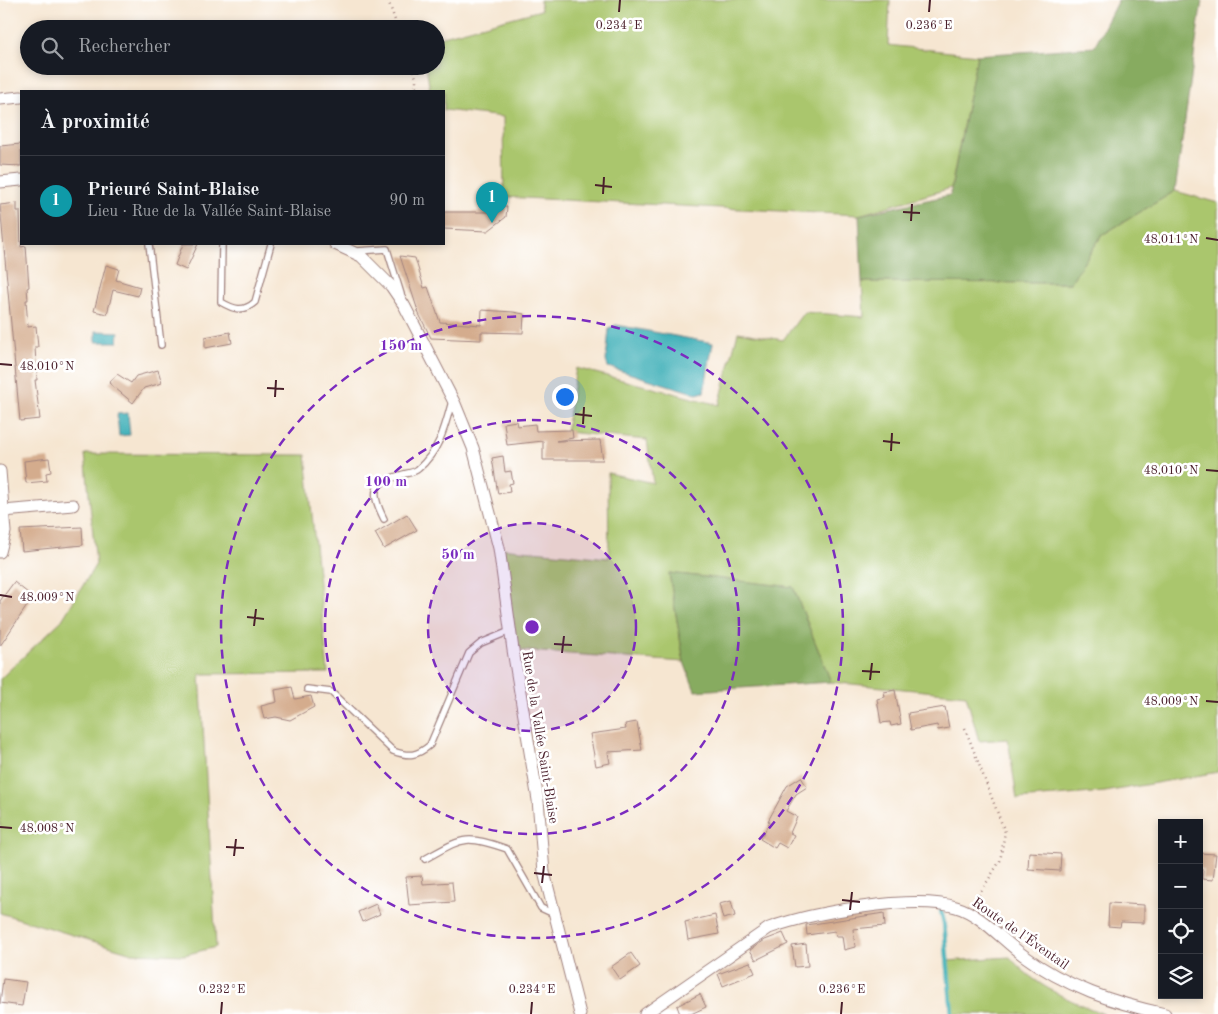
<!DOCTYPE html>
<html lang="fr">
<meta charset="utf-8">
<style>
:root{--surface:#171b24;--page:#20242c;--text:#f1f3f6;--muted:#9ea1a6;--line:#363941;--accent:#8c9099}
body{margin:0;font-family:"Old Standard TT",serif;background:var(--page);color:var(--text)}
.controls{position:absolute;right:15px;bottom:15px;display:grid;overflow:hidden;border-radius:0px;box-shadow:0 2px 8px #0003}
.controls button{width:45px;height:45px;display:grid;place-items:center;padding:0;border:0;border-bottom:1px solid var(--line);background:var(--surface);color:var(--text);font:25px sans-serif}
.you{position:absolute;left:564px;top:396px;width:18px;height:18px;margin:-12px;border:4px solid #fff;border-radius:50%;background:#1a73e8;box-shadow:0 0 0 8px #1a73e833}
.badge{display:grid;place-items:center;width:32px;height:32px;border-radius:50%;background:var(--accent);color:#fff;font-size:16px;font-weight:700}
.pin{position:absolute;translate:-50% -41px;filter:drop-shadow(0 1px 2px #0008)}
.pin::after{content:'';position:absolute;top:26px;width:18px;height:15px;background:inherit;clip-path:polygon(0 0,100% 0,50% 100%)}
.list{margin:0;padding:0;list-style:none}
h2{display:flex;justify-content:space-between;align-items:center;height:65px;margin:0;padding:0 20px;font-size:21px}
h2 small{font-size:16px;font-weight:400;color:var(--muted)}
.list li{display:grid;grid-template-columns:32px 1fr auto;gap:15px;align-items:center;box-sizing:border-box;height:90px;padding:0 20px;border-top:1px solid var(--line)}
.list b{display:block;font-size:19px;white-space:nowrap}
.list p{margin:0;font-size:16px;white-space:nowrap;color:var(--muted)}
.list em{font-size:16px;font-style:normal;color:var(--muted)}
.icon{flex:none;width:28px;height:28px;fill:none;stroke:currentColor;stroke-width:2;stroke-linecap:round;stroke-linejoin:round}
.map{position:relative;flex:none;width:1218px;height:1014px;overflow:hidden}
.search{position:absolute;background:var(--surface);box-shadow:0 2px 8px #0003;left:20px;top:20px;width:425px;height:55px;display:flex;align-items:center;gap:12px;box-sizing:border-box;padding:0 18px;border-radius:28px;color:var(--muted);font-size:19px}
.panel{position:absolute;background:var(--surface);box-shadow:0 2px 8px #0003;left:20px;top:90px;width:425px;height:155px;border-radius:0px}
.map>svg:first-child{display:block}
.green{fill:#aac66d;stroke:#7a724c}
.forest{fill:#87ab60;stroke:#686546}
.water{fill:#3eafb7;stroke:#446771}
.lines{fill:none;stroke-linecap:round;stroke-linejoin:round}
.stream{stroke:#3eafb7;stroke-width:4.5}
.building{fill:#d4ac8d}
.lane-casing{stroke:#a0827e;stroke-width:8}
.street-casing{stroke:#a0827e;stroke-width:13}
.path{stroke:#a0827e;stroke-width:2.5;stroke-dasharray:1 4;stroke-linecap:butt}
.lane{stroke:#fff;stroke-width:5.5}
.street{stroke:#fff;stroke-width:11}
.ticks{fill:none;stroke:#4a1f2b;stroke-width:2}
.ring{fill:none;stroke:#7b2cbf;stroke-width:2.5;stroke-dasharray:9 6}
.labels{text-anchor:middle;stroke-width:5;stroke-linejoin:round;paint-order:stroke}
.street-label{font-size:14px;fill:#4a1f2b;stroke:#fff}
.ticks-label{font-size:12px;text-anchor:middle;fill:#4a1f2b;stroke:#fff;stroke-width:5;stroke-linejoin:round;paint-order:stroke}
.centre{fill:#7b2cbf;stroke:#fff;stroke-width:2.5}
.ring-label{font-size:15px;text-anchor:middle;font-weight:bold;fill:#7b2cbf;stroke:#fff;stroke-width:5;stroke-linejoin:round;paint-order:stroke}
</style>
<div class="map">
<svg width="1218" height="1014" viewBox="0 0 1218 1014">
<rect width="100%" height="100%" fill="#fff"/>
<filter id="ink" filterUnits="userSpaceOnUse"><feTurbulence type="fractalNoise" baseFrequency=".02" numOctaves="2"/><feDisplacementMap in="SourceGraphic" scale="10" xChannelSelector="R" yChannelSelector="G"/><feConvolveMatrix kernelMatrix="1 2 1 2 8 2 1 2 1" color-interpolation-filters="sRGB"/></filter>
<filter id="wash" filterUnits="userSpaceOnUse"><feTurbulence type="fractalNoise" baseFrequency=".0096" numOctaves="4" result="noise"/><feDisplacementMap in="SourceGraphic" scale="20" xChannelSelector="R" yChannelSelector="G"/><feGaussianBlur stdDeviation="1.12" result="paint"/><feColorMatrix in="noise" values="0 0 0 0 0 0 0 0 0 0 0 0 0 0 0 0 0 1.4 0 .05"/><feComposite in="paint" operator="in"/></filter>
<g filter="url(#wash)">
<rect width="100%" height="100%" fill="#f6e6d1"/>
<g class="green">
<path d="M540,0H890L888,45L977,55L951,188L859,215L504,197L503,117L444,110V91H430L426,66H436V38L541,10Z"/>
<path d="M1175,191L1218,203V772L1105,792L1017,799L1008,739L979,741L966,695L831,682L793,587L669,573L684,662L513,650L499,548L609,558L608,473L653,483L647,440L566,432L576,368L719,405L738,332L783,340L804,312L864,317L862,282L1070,283L1102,235Z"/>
<path d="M85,454L306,455L328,673L200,674L216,947L184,955L132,953L0,913V679L62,620L96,564Z"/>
<path d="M1010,957C1033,985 1070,1001 1104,1014H953L946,961Z"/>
</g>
<g class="forest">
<path d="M1118,0H1202L1175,191L1102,235L1070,283L862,282L859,215L950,195L977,55L1094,47Z"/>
<path d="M669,573L793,587L831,682L695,691L684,662Z"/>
</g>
<g class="water">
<path d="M616,325L713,343L704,392L697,394L608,367L606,361L609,328Z"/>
<path d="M96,331L119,332L118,342H96Z"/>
<path d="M128,413L130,435L119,436L117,414Z"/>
</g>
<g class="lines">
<path class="stream" d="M941,911L944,923L952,1014"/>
</g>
<g id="blocks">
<g class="building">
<path d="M21,144V166L0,165V146Z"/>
<path d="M17,203V211H20L21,247L26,246L29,287L27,288L28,300H26L28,327L36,326L38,347H35L37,380H35L40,419L20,421L0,205Z"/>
<path d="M492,207H507L506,217L488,231L444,229V212H490Z"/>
<path d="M183,244H198L186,270L175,265Z"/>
<path d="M400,256L415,258L424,288L428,287L440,322L481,325L482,310L513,312L524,314L523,333L481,332V340L431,338L419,314Z"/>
<path d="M106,265L119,269L116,280L140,287L138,296L113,290L107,314L94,311Z"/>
<path d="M230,332L232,343L205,348V337Z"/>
<path d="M158,370L162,383L144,388L133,403L109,383L117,374L131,383L136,376Z"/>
<path d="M516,421L517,426L535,424L536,431L572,430L573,438L556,441L600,440L603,460H543V441L507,445L504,423Z"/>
<path d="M503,456L505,472L511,471L513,483L509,484L510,492L498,494L492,458Z"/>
<path d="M49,458L51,472L46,473L47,481L26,483L24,461Z"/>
<path d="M407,514L417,530L384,549L375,533Z"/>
<path d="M82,527L83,545L22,551L20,530Z"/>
<path d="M14,582L33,597L0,646V601Z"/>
<path d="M292,687L295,699L311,696L314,707L290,720L276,717L264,719L261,706L277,702L275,690Z"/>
<path d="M895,690L901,724L891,726L890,722L881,723L877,699L885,697L884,692Z"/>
<path d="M945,707L949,728L938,730L937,725L911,730L908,713Z"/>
<path d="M637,722L642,750L608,752L610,763L596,766L590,734L626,729L625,724Z"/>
<path d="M801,777L807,787L796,794L786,811L797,817L790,833L794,835L787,848L778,843L775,848L760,839L770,822L768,821L787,786Z"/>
<path d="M1029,852L1061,854L1060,871L1028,869Z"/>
<path d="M1199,853L1216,854L1213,880L1202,879L1203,870L1199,869Z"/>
<path d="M422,876L423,884L452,882L454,902L409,905L406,877Z"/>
<path d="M731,901L735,916L723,919L719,904Z"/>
<path d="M1109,903L1144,905V923L1121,922L1120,927L1108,926Z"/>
<path d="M376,904L380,914L362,922L358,912Z"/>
<path d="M884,913L885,926L853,929L855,947L844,950L842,936H836L835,931L807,935L806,925Z"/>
<path d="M715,915L719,934L688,940L685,922Z"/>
<path d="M783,933L788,944L756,960L750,950L765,940Z"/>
<path d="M806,944L808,966L795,967L792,946Z"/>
<path d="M631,953L640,966L620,980L611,967Z"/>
<path d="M750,962L755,973L723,986L718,974Z"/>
<path d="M3,979L26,982L22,1006L0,1003Z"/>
<path d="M700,994L706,1007L691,1014H680L677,1006Z"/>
</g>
</g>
</g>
<g filter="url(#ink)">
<use href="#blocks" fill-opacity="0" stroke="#a0827e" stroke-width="1"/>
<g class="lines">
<g class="lane-casing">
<g id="lane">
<path d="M149,244L161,345"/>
<path d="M222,244L221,302C233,309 243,313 255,302L271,244"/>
<path d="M357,251L387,249L401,294"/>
<path d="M384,519C369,489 373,483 404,474C409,473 415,472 418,469C440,450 445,427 452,401"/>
<path d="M307,689L331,692L393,751C409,757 417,756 430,745L469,653L481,643L510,631"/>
<path d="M425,859C463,838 464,834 507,849L541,908L554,914"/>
</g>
</g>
<g class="street-casing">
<g id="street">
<path d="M0,99L21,97"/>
<path d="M0,182L21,180"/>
<path d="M335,244L361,256L391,286L404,305L455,404L473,448L499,548L513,650L538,800L544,872L580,1014"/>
<path d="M0,471L5,532L0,552"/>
<path d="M3,511L73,505"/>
<path d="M645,1014L769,928C811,913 912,894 956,907C981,914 1002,940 1023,955C1066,987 1114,1003 1165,1014"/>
</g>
</g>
<g class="path">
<path d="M388,0L398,29"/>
<path d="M412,66L416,78V91"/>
<path d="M965,728L1005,832L1000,861L974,903"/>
</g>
<use href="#lane" class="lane"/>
<use href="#street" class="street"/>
</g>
</g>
<path class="ticks" d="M619,12L620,0M929,12L930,0M595,185L612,187M603,194L604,177M903,212L920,213M911,221L912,204M1206,238L1218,240M0,364L12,365M267,388L284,389M275,397L276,380M575,414L592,416M583,424L584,407M883,441L900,443M891,451L892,433M1206,470L1218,471M0,595L12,597M247,617L264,619M254,626L256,609M554,644L572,645M562,653L564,636M862,671L880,672M870,680L872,663M1206,701L1218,702M0,827L12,828M226,847L244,848M234,856L236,839M534,873L552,875M542,883L544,866M842,900L860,902M850,910L852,892M221,1014L222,1002M531,1014L532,1002M841,1014L842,1002"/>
<circle cx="532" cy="627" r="104" fill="#7b2cbf" fill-opacity=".12"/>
<g class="ring">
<circle cx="532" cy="627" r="104"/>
<circle cx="532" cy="627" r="207"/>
<circle cx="532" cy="627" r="311"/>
</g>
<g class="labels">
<g class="street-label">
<text transform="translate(541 737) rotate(81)" y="5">Rue de la Vallée Saint-Blaise</text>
<text transform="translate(1021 933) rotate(35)" y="5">Route de l'Éventail</text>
</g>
</g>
<g class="ticks-label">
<text x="619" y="29">0.234°E</text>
<text x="929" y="29">0.236°E</text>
<text x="1171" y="243">48.011°N</text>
<text x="47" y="370">48.010°N</text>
<text x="1171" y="474">48.010°N</text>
<text x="47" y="601">48.009°N</text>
<text x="1171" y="705">48.009°N</text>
<text x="47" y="832">48.008°N</text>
<text x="222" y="993">0.232°E</text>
<text x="532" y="993">0.234°E</text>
<text x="842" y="993">0.236°E</text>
</g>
<circle cx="532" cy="627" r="8" class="centre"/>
<g class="ring-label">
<text x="401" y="350">150 m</text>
<text x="386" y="486">100 m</text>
<text x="458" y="559">50 m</text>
</g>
</svg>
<div class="controls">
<button>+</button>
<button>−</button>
<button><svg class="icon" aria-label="locate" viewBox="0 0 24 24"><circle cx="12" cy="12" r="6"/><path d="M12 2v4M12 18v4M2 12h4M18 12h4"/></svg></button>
<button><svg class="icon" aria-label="layers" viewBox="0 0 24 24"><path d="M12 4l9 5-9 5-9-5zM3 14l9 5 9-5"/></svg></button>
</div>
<div class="you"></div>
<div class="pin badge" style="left:492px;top:223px;background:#0f9aa8">1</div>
<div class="search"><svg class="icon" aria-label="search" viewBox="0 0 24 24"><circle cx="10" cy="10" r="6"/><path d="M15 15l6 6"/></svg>Rechercher</div>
<section class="panel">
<h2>À proximité<small></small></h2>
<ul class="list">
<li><span class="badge" style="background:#0f9aa8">1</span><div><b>Prieuré Saint-Blaise</b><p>Lieu · Rue de la Vallée Saint-Blaise</p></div><em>90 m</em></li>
</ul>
</section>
</div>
